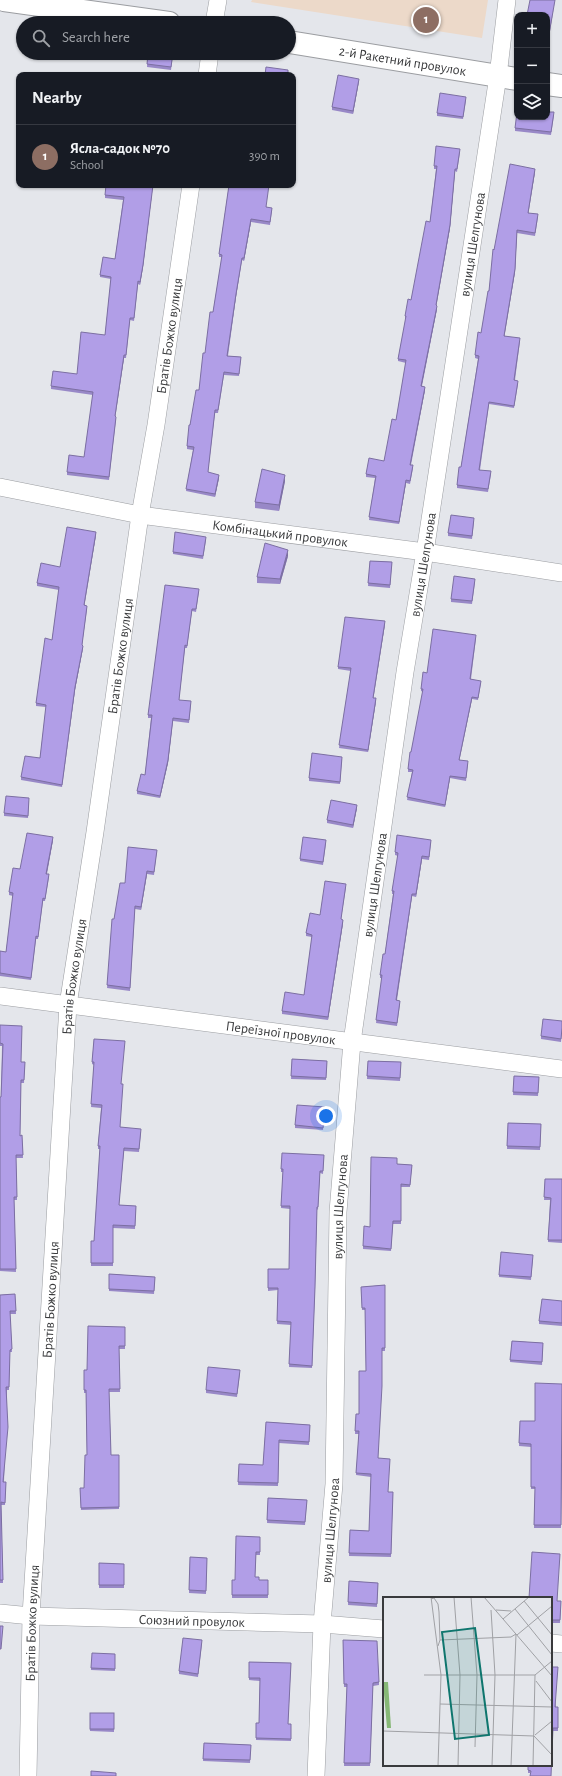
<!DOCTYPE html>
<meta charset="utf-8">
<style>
:root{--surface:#171b24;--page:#242831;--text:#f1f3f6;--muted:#9ea1a6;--line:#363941;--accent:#c4344b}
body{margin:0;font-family:"Alegreya Sans",sans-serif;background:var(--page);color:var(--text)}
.controls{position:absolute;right:12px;top:12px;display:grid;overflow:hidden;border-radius:8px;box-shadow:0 1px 3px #0004}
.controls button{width:36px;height:36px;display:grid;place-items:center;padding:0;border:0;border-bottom:1px solid var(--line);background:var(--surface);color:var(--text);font:20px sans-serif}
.you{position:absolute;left:326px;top:1116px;width:14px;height:14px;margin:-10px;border:3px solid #fff;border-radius:50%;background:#1a73e8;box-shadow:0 0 0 6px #1a73e833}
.badge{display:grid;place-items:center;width:26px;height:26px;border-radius:50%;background:var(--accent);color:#fff;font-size:13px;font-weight:700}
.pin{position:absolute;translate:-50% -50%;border:2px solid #fff;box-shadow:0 1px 4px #0006}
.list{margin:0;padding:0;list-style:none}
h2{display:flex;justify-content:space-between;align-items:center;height:52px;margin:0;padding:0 16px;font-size:17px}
h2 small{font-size:13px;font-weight:400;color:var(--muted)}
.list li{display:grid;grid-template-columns:26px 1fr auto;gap:12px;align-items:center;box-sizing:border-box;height:64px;padding:0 16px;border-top:1px solid var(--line)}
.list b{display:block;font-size:15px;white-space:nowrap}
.list p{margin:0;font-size:13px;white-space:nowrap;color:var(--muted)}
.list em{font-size:13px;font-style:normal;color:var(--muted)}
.icon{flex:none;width:22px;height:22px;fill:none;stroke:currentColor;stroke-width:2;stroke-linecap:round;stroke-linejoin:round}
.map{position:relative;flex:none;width:562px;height:1776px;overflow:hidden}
.search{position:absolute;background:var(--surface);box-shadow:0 1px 3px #0004;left:16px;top:16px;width:280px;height:44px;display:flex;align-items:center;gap:10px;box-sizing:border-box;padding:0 14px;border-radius:22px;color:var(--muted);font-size:15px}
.panel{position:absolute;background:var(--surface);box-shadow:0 1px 3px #0004;left:16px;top:72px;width:280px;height:116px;border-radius:8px}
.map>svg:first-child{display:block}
.education{fill:#ecd9c9}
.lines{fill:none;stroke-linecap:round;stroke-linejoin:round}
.street-casing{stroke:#9b9da1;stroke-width:18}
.secondary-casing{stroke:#9b9da1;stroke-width:24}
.street{stroke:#fff;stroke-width:17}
.secondary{stroke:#fff;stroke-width:22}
.wall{fill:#9888c7}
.shaded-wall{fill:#7c6fa2}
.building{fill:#b19ee7;stroke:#7c6fa2}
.labels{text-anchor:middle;stroke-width:3;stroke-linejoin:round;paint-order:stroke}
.street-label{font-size:14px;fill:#393a3c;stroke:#e4e6eb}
.inset-road{fill:none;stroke:#a0a1a5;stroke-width:1}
.view{fill:#0f766e;fill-opacity:0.15;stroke:#0f766e;stroke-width:2}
.inset-edge{fill:none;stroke:#393a3c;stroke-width:2}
</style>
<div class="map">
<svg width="562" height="1776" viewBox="0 0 562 1776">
<rect width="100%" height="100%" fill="#e4e6eb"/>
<path class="education" d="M252,0H488L482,38L251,2Z"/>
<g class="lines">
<g class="street-casing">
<g id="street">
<path d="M214,23L218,0"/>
<path d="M207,75L210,53"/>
<path id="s1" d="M0,487L140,515L425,552L562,573"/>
<path id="s2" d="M0,996L562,1069"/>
<path id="s3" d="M0,1613L31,1616L322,1624L384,1629"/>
<path d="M551,1643L562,1644"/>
<path id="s4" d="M28,1776L31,1616L68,1005L95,832L140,515L156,425L191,185"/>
<path id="s5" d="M316,1776L322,1624L334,1484L338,1212L352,1042L405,672L425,552L498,76L507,0"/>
</g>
</g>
<g class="secondary-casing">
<g id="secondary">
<path d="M4,0L169,23"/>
<path id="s6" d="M289,42L517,79"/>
<path d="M547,84L562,86"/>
</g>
</g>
<use href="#street" class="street"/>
<use href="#secondary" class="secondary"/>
</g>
<g class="wall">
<path d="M148,53H173L171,70L147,67Z"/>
<path d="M359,81L353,114L332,110V107Z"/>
<path d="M466,100L463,119L437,116V113Z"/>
<path d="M554,115L551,135L515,131V128Z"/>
<path d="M460,152L457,172L455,171L450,228L436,306L437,309L422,386L425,390L411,465L413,468L410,484L406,483L399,524L369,520L375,478L366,477V474L384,461L396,420L406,363L398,361V359L406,319H405V316L411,300L430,222L436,169H434V166Z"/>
<path d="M535,172L528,213L538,217L535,236L517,233L515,272L504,336L520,341L515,380L518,384L514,408L489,404L480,470L491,474L488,492L457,488V485L461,467L478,359L475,358V355L481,333L489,291L494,250Z"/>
<path d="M153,185L143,267L140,285L138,284L134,321L130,320L126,358H124L115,416L116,419L109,480L67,475V472L84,457L93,395L51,389V386L77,374L105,335L111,279L100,277V275L115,259L123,200L105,198V195Z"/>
<path d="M229,185L272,210L270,225L251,222L244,261L242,260L236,297L228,356L241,357L239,376L224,375L218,413H215L208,472L219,478L215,497L186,491L193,450L187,449V446L190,425L199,390L213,312L222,257H219V254Z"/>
<path d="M285,481L279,511L255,508V502Z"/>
<path d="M474,521L472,539L448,536V533Z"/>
<path d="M96,535L84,605L87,609L82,645L83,648L75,690L62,787L21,780V777L40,758L46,707L36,706V703L52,640L59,590L37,586V583L60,567Z"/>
<path d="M206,540L203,559L173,554V552Z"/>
<path d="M288,556L280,584L257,583V577Z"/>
<path d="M370,561L392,562L390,588L368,586Z"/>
<path d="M475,582L472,604L451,602V599Z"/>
<path d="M199,591L196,612L192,611L187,648H185L179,700L191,704L189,723L173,721L168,763L160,798L137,794V791L145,775L151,718H148V715Z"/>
<path d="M385,624L373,698L376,701L368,752L339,748L351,671L338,669V667Z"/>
<path d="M476,638L471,679L481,683L478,700L472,699L459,760L468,764L466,781L450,778L445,807L407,800L412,772H408V769L423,692L421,691V689L427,673Z"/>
<path d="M342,759L340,784L309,781V778Z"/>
<path d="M29,801L28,818L4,816V813Z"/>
<path d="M357,808L353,828L327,823V820Z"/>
<path d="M53,840L47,874L49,877L45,901H43L38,939H36L31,980L0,976V951L6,952L13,896L9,895V892L20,869Z"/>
<path d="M431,842L429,860L422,859L416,897L412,896L397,1000L400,1004L397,1026L376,1023L382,978H380V975L385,954L393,894H392V891L398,856L395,855V852Z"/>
<path d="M326,843L323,865L300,861V859Z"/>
<path d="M157,850L154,875L147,874L141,910L135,909L130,991L107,988L114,919L125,883Z"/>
<path d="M346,887L341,919L343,923L328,1020L282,1014V1011L304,995L312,937L306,936V933L320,915Z"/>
<path d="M562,1021V1031L561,1042L541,1039V1036Z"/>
<path d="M0,1025L21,1062H25L24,1083H21L20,1136L22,1135L23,1158H16L17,1200H14L16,1272L0,1271V1097H1L2,1046H0Z"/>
<path d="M94,1039L121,1084L120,1127L141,1132L139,1152L124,1151L119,1205L136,1206L135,1229L113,1228V1266H91V1241H94L100,1149H98V1146L101,1108L91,1107L94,1065L92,1064V1062Z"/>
<path d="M292,1059L327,1061L326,1080L291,1079Z"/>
<path d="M368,1061L401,1062L400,1081L367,1079Z"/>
<path d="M514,1076L539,1077L538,1096L513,1095Z"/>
<path d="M325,1107L323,1130L295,1128V1125Z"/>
<path d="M508,1123L541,1124L540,1150L507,1149Z"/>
<path d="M324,1155L323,1174L320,1173L318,1210L317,1209L315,1290L312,1368L289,1367L291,1325L277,1324L278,1290L268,1291V1269H289L290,1209L281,1208L283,1172H281V1169Z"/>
<path d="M397,1164L412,1165L410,1187H401V1224H393L391,1251L363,1249V1246L370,1227Z"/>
<path d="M545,1179H562V1243L548,1242L550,1200H544Z"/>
<path d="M533,1258L531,1280L499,1277V1275Z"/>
<path d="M109,1274L155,1277L154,1294L109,1291Z"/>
<path d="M385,1285V1351H382L378,1458L388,1492H393L391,1557L349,1556L350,1530L369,1531L371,1477L356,1475L359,1434H355L356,1414H359L366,1371L365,1310H362L361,1287Z"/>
<path d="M15,1294L16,1314H10L12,1352H10L9,1390H7L4,1482H6L5,1505H1L3,1583H0V1295Z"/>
<path d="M562,1301V1326L539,1324V1321Z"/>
<path d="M125,1327V1349H119L120,1392H109L111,1455H119V1509L81,1510L80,1488H84L87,1455L86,1393H84V1373Z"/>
<path d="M512,1341L543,1343L542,1365L510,1362Z"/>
<path d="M240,1373L237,1397L206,1393V1390Z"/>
<path d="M520,1421L562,1463L561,1528H534L535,1489H531V1447L519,1446Z"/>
<path d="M266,1422L310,1425L309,1445L279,1443L278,1486L238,1485L239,1464L263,1465Z"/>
<path d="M268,1498L307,1500L305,1525L267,1523Z"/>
<path d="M260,1537V1555H256L255,1577L259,1580H268V1598H232V1580H235Z"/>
<path d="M190,1557L207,1558L206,1594L189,1593Z"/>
<path d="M99,1563L124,1564V1588H99Z"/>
<path d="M349,1581L378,1583L377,1607L348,1605Z"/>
<path d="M551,1598L557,1601H561L560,1623H551Z"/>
<path d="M343,1640L379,1682V1685L373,1686L370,1766H344L347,1687H344Z"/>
<path d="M202,1643L198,1677L179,1674V1671Z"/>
<path d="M115,1654V1671L91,1670V1668Z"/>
<path d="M249,1662L291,1663L288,1724H291V1741L256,1740V1723H259L260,1681L249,1680Z"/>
<path d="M551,1667L556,1707H558V1731H553L530,1773H528V1765Z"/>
<path d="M90,1713H114V1732L90,1731Z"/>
<path d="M204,1743L251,1745L250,1763L203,1761Z"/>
</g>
<g class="shaded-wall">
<path d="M555,0L548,43V40Z"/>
<path d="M359,79V81L353,114V111Z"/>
<path d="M535,169V172L528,216V213Z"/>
<path d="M455,171L450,228L436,308V305Z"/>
<path d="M153,185L143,267L140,285V282Z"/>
<path d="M251,219V222L244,261V258Z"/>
<path d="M517,230L515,272L504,339V336Z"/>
<path d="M242,258L236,297L227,358L236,294Z"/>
<path d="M437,306V309L421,389V386Z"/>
<path d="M124,355V358L115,419V416Z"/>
<path d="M425,387V390L410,467V465Z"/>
<path d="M219,475V478L215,497V494Z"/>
<path d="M285,475V481L279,511V505Z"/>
<path d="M406,480V483L399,524V522Z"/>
<path d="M96,532V535L84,608V605Z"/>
<path d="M288,550V556L280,584V579Z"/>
<path d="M385,621V624L373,701V698Z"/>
<path d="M83,646V648L75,690L62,787L75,687Z"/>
<path d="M472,697V699L459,762V760Z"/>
<path d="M376,698V701L368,752V750Z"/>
<path d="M173,718L168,763L160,798V796Z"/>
<path d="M450,776V778L445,807V805Z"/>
<path d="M357,805V808L353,828V825Z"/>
<path d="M53,837V840L46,877V874Z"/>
<path d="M422,856V859L416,897V894Z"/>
<path d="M147,871V874L141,910V907Z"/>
<path d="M412,894V896L396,1003V1000Z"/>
<path d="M343,920V923L328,1020V1017Z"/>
</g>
<g class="building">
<path d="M530,0H555L548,40H547V15H527Z"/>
<path d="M148,53H173L171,67L147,64Z"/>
<path d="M266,67L288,70V75H265Z"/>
<path d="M338,75L359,79L353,111L332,107Z"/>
<path d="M440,93L466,97L463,117L437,113Z"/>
<path d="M517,112V117H547V112H554L551,132L515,128Z"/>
<path d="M436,146L460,149L457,169H455L450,225L436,305L437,306L421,386L425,387L410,465H413L410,481L406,480L399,522L369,517L376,476L366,474L369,458L384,461L392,419L396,420L406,360L398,359L406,316H405L408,299L411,300L426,221L430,222L437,166H434Z"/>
<path d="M510,164L535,169L528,213L538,214L535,233L517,230L515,269L504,336L520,338L514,380L518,381L514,406L489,402L479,470L491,471L488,489L457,485L459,467H461L479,356L475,355L478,332L481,333L488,291H489L493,249L494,250Z"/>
<path d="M106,185H153L143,265L140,282L138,281L134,318H130L126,355H124L115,416L116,417L109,477L67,472L69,455L84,457L93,392L51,386L53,371L77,374L81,332L105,335L111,277L100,275L103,257L115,259L124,197L105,195Z"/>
<path d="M229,185H269L266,207L272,208L270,222L251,219L244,258H242L236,294L227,356L241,357L239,374L224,372L218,410H215L208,472L219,475L215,494L186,489L194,447L187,446L189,425H190L196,390H199L203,353H205L210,312H213L222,255L219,254Z"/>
<path d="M262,469L285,475L279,505L255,502Z"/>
<path d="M451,515L474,518L472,536L448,533Z"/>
<path d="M67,527L96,532L84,605L87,606L82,645L83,646L75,687L62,785L21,777L25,756L40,758L46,705L36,703L45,638L52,640L59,587L37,583L41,563L60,567Z"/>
<path d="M175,532L206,537L203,556L173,552Z"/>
<path d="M265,543L288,550L280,579L257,577Z"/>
<path d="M370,561L392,562L390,585L368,583Z"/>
<path d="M454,576L475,579L472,601L451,599Z"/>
<path d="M165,585L199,589L196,609H192L187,646L185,645L179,700L191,701L189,720L173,718L168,760L160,796L137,791L141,774L145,775L152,715H148Z"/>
<path d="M345,617L385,621L373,698H376L368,750L339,745L351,668L338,667Z"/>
<path d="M433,629L476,635L470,679L481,681L478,698L472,697L459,760L468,761L466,778L450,776L445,805L407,797L413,770L408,769L410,752H411L423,689H421L423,672L427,673Z"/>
<path d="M312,753L342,757L340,782L309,778Z"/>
<path d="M6,796L29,798L28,816L4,813Z"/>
<path d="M331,800L357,805L353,825L327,820Z"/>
<path d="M27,833L53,837L46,874H49L45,899L43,898L38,937L36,936L31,978L0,973V951L6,952L13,893L9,892L13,868L20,869Z"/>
<path d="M397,835L431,840L429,857L422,856L416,894H412L396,1000L400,1001L397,1023L376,1020L382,975H380L383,954H385L394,891H392L398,853L395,852Z"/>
<path d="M303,837L326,840L323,862L300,859Z"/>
<path d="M128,847L157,850L154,872L147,871L141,907L135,906L130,988L107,985L112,919H114L120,883H125Z"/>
<path d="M325,881L346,884L341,919L343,920L328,1017L282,1011L285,992L304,995L312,935L306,933L310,913L320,915Z"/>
<path d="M543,1019L562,1021V1028L561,1039L541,1036Z"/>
<path d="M0,1025L22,1026L21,1062H25L24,1080H21L20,1136L22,1135L23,1155H16L17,1197H14L16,1269H0V1097H1L3,1044L0,1043Z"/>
<path d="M94,1039L125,1041L121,1084H123L120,1127L141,1129L139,1149L124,1148L119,1205L136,1206L135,1226L113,1225V1263H91V1241H94L100,1146H98L102,1105L91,1104L94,1062H92Z"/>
<path d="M292,1059L327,1061L326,1078L291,1076Z"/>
<path d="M368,1061L401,1062L400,1078L367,1076Z"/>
<path d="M514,1076L539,1077L538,1093L513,1092Z"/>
<path d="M297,1105L325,1107L323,1128L295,1125Z"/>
<path d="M508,1123L541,1124L540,1147L507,1146Z"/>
<path d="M282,1153L324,1155L323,1171H320L318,1207H317L315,1287L312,1366L289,1364L291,1322L277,1321L278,1288H268V1269H289L290,1206H281L283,1169H281Z"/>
<path d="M371,1157L397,1158V1164L412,1165L410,1185L401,1184V1221H393L391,1249L363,1246L364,1226L370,1227Z"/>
<path d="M545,1179H562V1240H548L551,1198L544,1197Z"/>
<path d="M501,1252L533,1255L531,1277L499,1275Z"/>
<path d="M109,1274L155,1277L154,1291L109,1289Z"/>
<path d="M385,1285V1348H382V1386L378,1458L390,1459L388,1492H393L391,1554L349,1553L350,1530L369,1531L371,1474L356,1473L359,1431H355L356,1414H359V1371H366L365,1308H362L361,1287Z"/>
<path d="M15,1294L16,1311H10L12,1349L10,1350L9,1387H6L8,1427L3,1482H6L5,1503L1,1502L3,1580H0V1295Z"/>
<path d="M542,1299L562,1301V1323L539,1321Z"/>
<path d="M88,1326L125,1327V1346H119L120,1389H109L111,1455H119V1507L81,1508L80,1488H84L85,1455H87L86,1390H84V1370H87Z"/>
<path d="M512,1341L543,1343L542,1362L510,1360Z"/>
<path d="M208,1367L240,1370L237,1394L206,1390Z"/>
<path d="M535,1383L562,1384L561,1525H534L535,1487H531V1444L519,1443L520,1421H535Z"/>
<path d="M266,1422L310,1425L309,1442L279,1440L278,1483L238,1482L239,1464L263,1465Z"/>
<path d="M268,1498L307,1500L305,1522L267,1520Z"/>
<path d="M236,1536L260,1537V1552H256L255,1577H259V1580H268V1595H232V1580H235Z"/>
<path d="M532,1552L560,1554L557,1601H561L560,1620H551V1598H529Z"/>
<path d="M190,1557L207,1558L206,1591L189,1590Z"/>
<path d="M99,1563L124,1564V1585H99Z"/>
<path d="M349,1581L378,1583L377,1604L348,1602Z"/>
<path d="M0,1626H3L1,1649H0Z"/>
<path d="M183,1638L202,1640L198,1674L179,1671Z"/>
<path d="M343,1640L377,1641L379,1682L373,1683L370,1763H344L347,1684H344Z"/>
<path d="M92,1653L115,1654V1669L91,1668Z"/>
<path d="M249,1662L291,1663L288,1724H291V1739L256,1738V1723H259L260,1678H249Z"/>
<path d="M551,1667H558L555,1707H558V1728H553L551,1776H530L531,1771L528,1770V1765H551Z"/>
<rect x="90" y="1713" width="24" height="16"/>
<path d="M204,1743L251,1745L250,1760L203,1759Z"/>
<path d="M91,1771L116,1773V1776H91Z"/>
</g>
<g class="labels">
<g class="street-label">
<text dy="5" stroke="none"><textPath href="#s6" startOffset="115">2-й Ракетний провулок</textPath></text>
<text dy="5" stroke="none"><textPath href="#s5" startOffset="1542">вулиця Шелгунова</textPath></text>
<text dy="5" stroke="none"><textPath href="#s4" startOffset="1449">Братів Божко вулиця</textPath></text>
<text dy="5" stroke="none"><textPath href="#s1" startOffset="284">Комбінацький провулок</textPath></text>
<text dy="5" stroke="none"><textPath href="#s5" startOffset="1218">вулиця Шелгунова</textPath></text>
<text dy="5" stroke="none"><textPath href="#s4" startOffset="1125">Братів Божко вулиця</textPath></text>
<text dy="5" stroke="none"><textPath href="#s5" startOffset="894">вулиця Шелгунова</textPath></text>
<text dy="5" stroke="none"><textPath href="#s4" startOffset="801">Братів Божко вулиця</textPath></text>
<text dy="5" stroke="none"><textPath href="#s2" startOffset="283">Переїзної провулок</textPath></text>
<text dy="5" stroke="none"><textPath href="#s5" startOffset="570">вулиця Шелгунова</textPath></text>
<text dy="5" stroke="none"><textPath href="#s4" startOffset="477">Братів Божко вулиця</textPath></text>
<text dy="5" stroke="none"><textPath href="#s5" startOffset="246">вулиця Шелгунова</textPath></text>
<text dy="5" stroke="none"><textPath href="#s3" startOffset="192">Союзний провулок</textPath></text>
<text dy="5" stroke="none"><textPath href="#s4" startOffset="153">Братів Божко вулиця</textPath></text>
</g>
</g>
<g transform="translate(383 1597)">
<rect width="169" height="169" fill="#e4e6eb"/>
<path d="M0,85H5L8,131H4Z" fill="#87b876"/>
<path class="inset-road" d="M48,0L58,78L55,169M71,0L77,78L75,169M88,0L94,78L92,150M101,0L120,22L146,0M48,2L51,1L55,7L56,15L57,43L55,49M141,4L169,38M132,12L169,58M108,13L112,78L109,169M113,13L128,14M120,22L169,79M134,38L169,9M57,43L128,40L133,37M41,78H152M152,78L169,64M153,84L169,105M57,107L169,110M0,134L151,139M152,138L169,124M151,139L169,158M128,169L133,37M150,169L152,78"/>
<path class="view" d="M92,31L106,138L72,142L59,35Z"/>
<rect width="169" height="169" class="inset-edge"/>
</g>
</svg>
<div class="controls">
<button>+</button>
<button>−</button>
<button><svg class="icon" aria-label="layers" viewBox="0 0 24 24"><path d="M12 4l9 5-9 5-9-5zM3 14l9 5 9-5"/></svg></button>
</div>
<div class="you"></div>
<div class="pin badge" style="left:426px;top:20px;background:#8d6e63">1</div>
<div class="search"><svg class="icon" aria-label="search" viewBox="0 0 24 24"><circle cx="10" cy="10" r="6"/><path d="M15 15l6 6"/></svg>Search here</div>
<section class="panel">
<h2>Nearby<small></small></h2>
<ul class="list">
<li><span class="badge" style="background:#8d6e63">1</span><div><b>Ясла-садок №70</b><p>School</p></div><em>390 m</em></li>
</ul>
</section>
</div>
